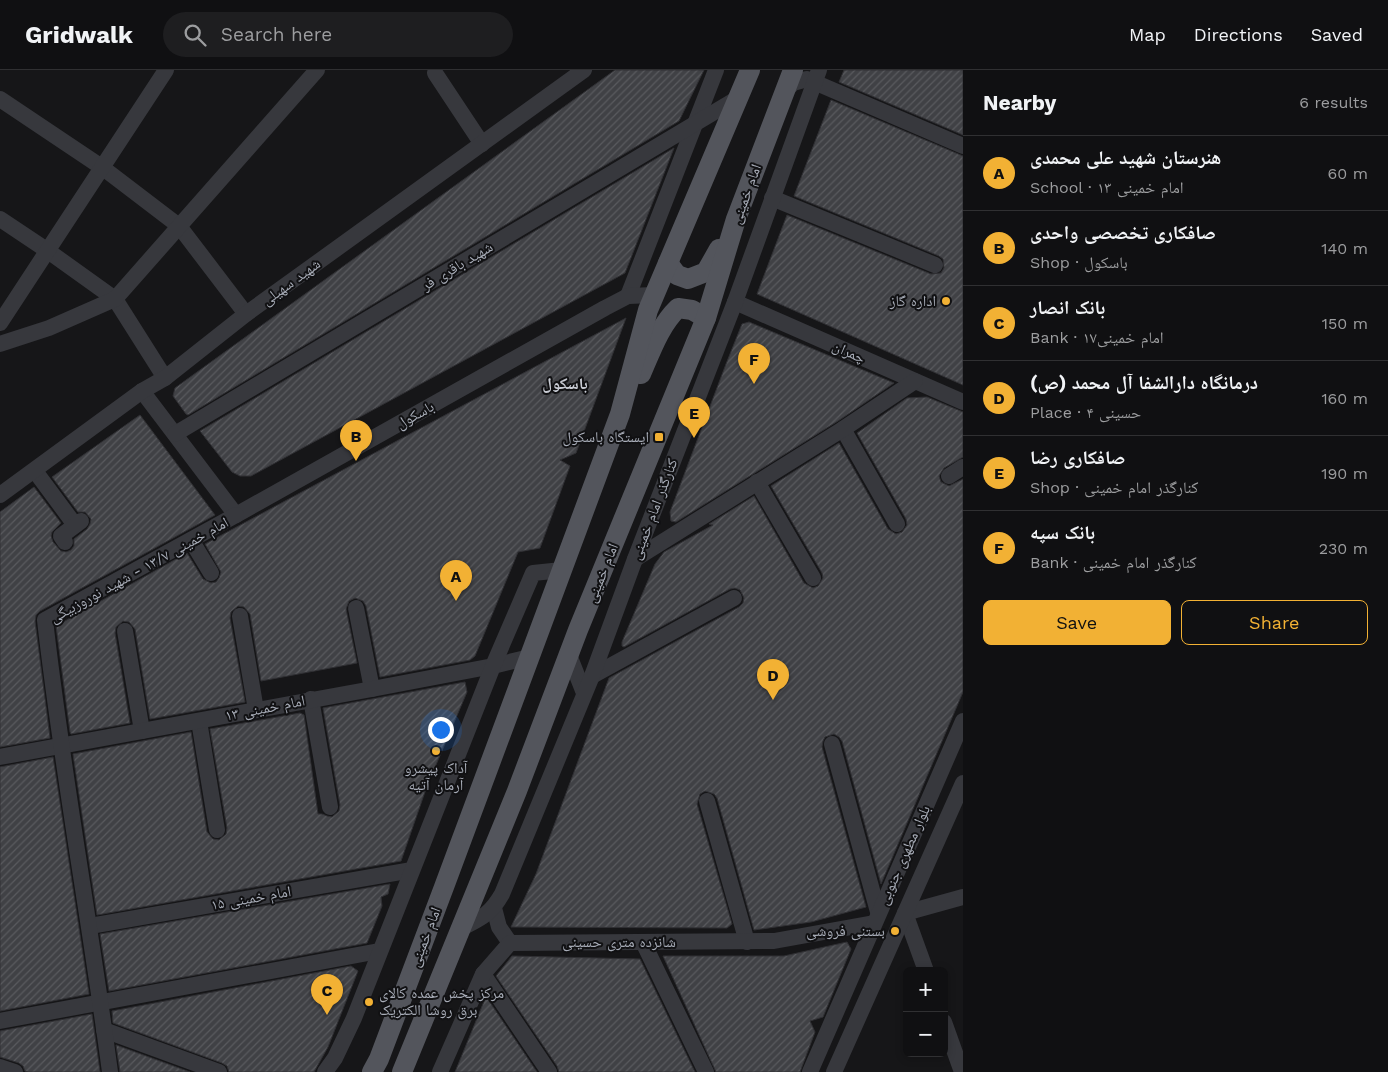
<!DOCTYPE html>
<meta charset="utf-8">
<style>
:root{--surface:#101012;--page:#1e1e20;--text:#f1f3f6;--muted:#9c9d9f;--line:#303032;--accent:#f2b134}
body{margin:0;font-family:"Work Sans","Noto Naskh Arabic",sans-serif;background:var(--page);color:var(--text)}
.controls{position:absolute;right:15px;bottom:15px;display:grid;overflow:hidden;border-radius:8px;box-shadow:0 2px 8px #0003}
.controls button{width:45px;height:45px;display:grid;place-items:center;padding:0;border:0;border-bottom:1px solid var(--line);background:var(--surface);color:var(--text);font:25px sans-serif}
.you{position:absolute;left:440px;top:659px;width:18px;height:18px;margin:-12px;border:4px solid #fff;border-radius:50%;background:#1a73e8;box-shadow:0 0 0 8px #1a73e833}
.badge{display:grid;place-items:center;width:32px;height:32px;border-radius:50%;background:var(--accent);color:#111;font-size:16px;font-weight:700}
.pin{position:absolute;translate:-50% -41px;filter:drop-shadow(0 1px 2px #0008)}
.pin::after{content:'';position:absolute;top:26px;width:18px;height:15px;background:inherit;clip-path:polygon(0 0,100% 0,50% 100%)}
.list{margin:0;padding:0;list-style:none}
h2{display:flex;justify-content:space-between;align-items:center;height:65px;margin:0;padding:0 20px;font-size:21px}
h2 small{font-size:16px;font-weight:400;color:var(--muted)}
.list li{display:grid;grid-template-columns:32px 1fr auto;gap:15px;align-items:center;box-sizing:border-box;height:75px;padding:0 20px;border-top:1px solid var(--line)}
.list b{display:block;font-size:19px;white-space:nowrap}
.list p{margin:0;font-size:16px;white-space:nowrap;color:var(--muted)}
.list em{font-size:16px;font-style:normal;color:var(--muted)}
.actions{display:flex;gap:10px;padding:15px 20px}
.actions a{flex:1;padding:11px 0;border:1px solid var(--accent);border-radius:8px;text-align:center;font-size:18px;color:var(--accent)}
.actions .main{background:var(--accent);color:#111}
.icon{flex:none;width:28px;height:28px;fill:none;stroke:currentColor;stroke-width:2;stroke-linecap:round;stroke-linejoin:round}
.map{position:relative;flex:none;width:963px;height:1002px;overflow:hidden}
header{display:flex;align-items:center;gap:30px;box-sizing:border-box;height:70px;padding:0 25px;background:var(--surface);border-bottom:1px solid var(--line)}
header strong{font-size:24px}
nav{display:flex;gap:28px;margin-inline-start:auto;font-size:18px}
.search{width:350px;height:45px;background:var(--page);display:flex;align-items:center;gap:12px;box-sizing:border-box;padding:0 18px;border-radius:28px;color:var(--muted);font-size:19px}
main{display:flex}
aside{flex:1;background:var(--surface)}
.map>svg:first-child{display:block}
.building{fill:url(#building-hatch);stroke:#303034}
.lines{fill:none;stroke-linecap:round;stroke-linejoin:round}
.minor{stroke:#37383d;stroke-width:16}
.major{stroke:#53555c;stroke-width:20}
.poi-dot{fill:#f2b134;stroke:#111113;stroke-width:2}
.labels{text-anchor:middle;stroke-width:4;stroke-linejoin:round;paint-order:stroke}
.street-label{font-size:15px;fill:#a8adb8;stroke:#111113}
.poi-label{font-size:15px;fill:#a8adb8;stroke:#111113;text-anchor:end}
.neighbourhood-label{font-size:16px;font-weight:bold;fill:#c9ccd4;stroke:#111113}
</style>
<header>
<strong>Gridwalk</strong>
<div class="search"><svg class="icon" aria-label="search" viewBox="0 0 24 24"><circle cx="10" cy="10" r="6"/><path d="M15 15l6 6"/></svg>Search here</div>
<nav><a>Map</a><a>Directions</a><a>Saved</a></nav>
</header>
<main>
<div class="map">
<svg width="963" height="1002" viewBox="0 0 963 1002">
<defs>
<pattern id="building-hatch" width="6" height="6" patternUnits="userSpaceOnUse" patternTransform="scale(1.25)"><rect width="6" height="6" fill="#404145"/><path d="M-1 1l2-2M0 6l6-6M5 7l2-2" fill="none" stroke="#595a5e"/></pattern>
</defs>
<rect width="100%" height="100%" fill="#161618"/>
<g class="building">
<path d="M615,0H704L679,51L188,345L186,344L173,326L175,318Z"/>
<path d="M844,0H963V65L839,12Z"/>
<path d="M831,30L963,86V315L757,224L787,145L931,204L941,203L944,198L943,189L939,186L794,126Z"/>
<path d="M674,78L625,203L251,406H240L232,402L200,361Z"/>
<path d="M626,248L576,383L560,390L570,396L540,478L518,482L475,586L470,590L380,607L366,536L363,531L355,528L349,531L346,539L357,593L261,611L250,544L244,537L238,536L231,542L230,548L245,632L150,649L135,559L129,552L123,551L116,557L115,563L130,653L71,664L70,662L56,556L187,483L203,509L211,513L216,512L219,508L221,502L205,474Z"/>
<path d="M749,252L894,313L838,351L676,452L671,451L670,442L726,294L742,254Z"/>
<path d="M927,327L963,342V387L944,398L939,406L941,412L949,416L963,409V622L881,814L842,671L839,667L834,664L825,667L823,671L822,677L866,837L811,852L754,860L717,728L714,724L705,721L700,724L697,734L732,854L727,858L511,857L536,804L609,608L739,537L743,533L744,528L740,520L735,518L730,519L624,577L622,576V572L655,494L664,482L713,455L709,454L754,426L804,513L813,518L818,516L823,508L822,503L771,416L839,373L888,459L896,464L902,462L907,455L906,449L857,363L907,328Z"/>
<path d="M140,345L215,445L40,541L36,545L35,551L50,668L0,677V442L34,417L61,453L52,462L51,466L53,472L61,481L66,482L71,480L74,476V469L87,459L90,454L91,449L85,442H78L52,407Z"/>
<path d="M465,612L467,622L427,716L401,791L97,845L73,684L191,662L207,762L213,769L219,770L226,764L227,758L210,659L300,643L304,645L318,744H322L327,746L332,747L339,741L340,735L323,638Z"/>
<path d="M53,687L89,924L0,941V697Z"/>
<path d="M390,814L388,824L381,827L382,836L367,873L109,921L100,864Z"/>
<path d="M847,872L851,879L823,947L810,951L815,962L800,1002H716L663,886H784Z"/>
<path d="M512,886L640,889L695,1002H559L557,996L496,906Z"/>
<path d="M351,896L358,901L328,977L314,1002H229L227,996L222,993L113,953L112,941Z"/>
<path d="M487,928L537,1002H455L485,929Z"/>
<path d="M92,944L100,1002H28L25,1001L23,996L19,993L0,987V961Z"/>
<path d="M116,975L190,1002H120Z"/>
</g>
<g class="lines">
<g class="minor">
<path d="M435,3L482,74"/>
<path d="M784,22L793,13L807,9L963,76"/>
<path d="M0,29L103,98L179,156L246,244"/>
<path d="M772,128L935,195"/>
<path d="M0,149L48,181L115,229L165,308"/>
<path d="M628,226L716,0"/>
<path d="M735,232L963,332"/>
<path d="M0,253L166,0"/>
<path d="M0,274L49,258L115,229L317,0"/>
<path d="M142,321L236,445L605,238L628,226L654,225"/>
<path d="M843,359L897,454"/>
<path d="M175,364L738,28"/>
<path d="M35,401L75,455"/>
<path d="M949,406L963,397"/>
<path d="M757,412L813,508"/>
<path d="M0,425L142,321L165,308L246,244L584,0"/>
<path d="M191,470L211,503"/>
<path d="M65,472L61,466L81,451"/>
<path d="M635,489L843,359L915,311"/>
<path d="M356,538L372,619"/>
<path d="M240,546L256,640"/>
<path d="M125,561L142,661"/>
<path d="M569,585L584,623"/>
<path d="M592,606L734,528"/>
<path d="M311,629L330,737"/>
<path d="M199,651L217,760"/>
<path d="M832,674L878,842"/>
<path d="M0,687L372,619L493,596L530,587"/>
<path d="M707,731L747,872"/>
<path d="M494,838L499,857L510,873"/>
<path d="M90,856L412,800"/>
<path d="M460,859C481,848 490,845 502,824L592,606L635,489L735,232L819,0"/>
<path d="M643,872L706,1002"/>
<path d="M926,901L905,843L963,827"/>
<path d="M483,904L549,1002"/>
<path d="M0,951L379,881"/>
<path d="M944,952L962,1002"/>
<path d="M104,960L219,1002"/>
<path d="M0,997L15,1002"/>
<path d="M110,1002C90,851 62,701 45,550L236,445"/>
<path d="M325,1002L335,988L354,948L493,596L533,503L562,500"/>
<path d="M440,1002L483,904L510,873L774,871L874,853"/>
<path d="M810,1002L963,651"/>
<path d="M834,1002L963,713"/>
</g>
<g class="major">
<path d="M668,193L677,205L688,209L706,202L719,179"/>
<path d="M641,304C651,281 660,255 678,238L692,240L706,248"/>
<path d="M372,1002L379,989L444,817L620,344L648,240L750,0"/>
<path d="M402,1002L517,721L578,560L706,248L736,149L793,0"/>
</g>
</g>
<g class="poi-dot">
<circle cx="946" cy="231" r="5"/>
<rect x="654" y="362" width="10" height="10" rx="2.5"/>
<circle cx="436" cy="681" r="5"/>
<circle cx="895" cy="861" r="5"/>
<circle cx="369" cy="932" r="5"/>
</g>
<g class="labels">
<g class="street-label">
<text transform="translate(746 124) rotate(-70)" y="5">امام خمینی</text>
<text transform="translate(457 196) rotate(-31)" y="5">شهید باقری فر</text>
<text transform="translate(291 212) rotate(-36)" y="5">شهید سهیلی</text>
<text transform="translate(849 282) rotate(24)" y="5">چمران</text>
<text transform="translate(415 345) rotate(-29)" y="5">باسکول</text>
<text transform="translate(654 439) rotate(-69)" y="5">کنارگذر امام خمینی</text>
<text transform="translate(139 500) rotate(-29)" y="5">امام خمینی ۱۳/۷ - شهید نوروزبیگی</text>
<text transform="translate(602 503) rotate(-68)" y="5">امام خمینی</text>
<text transform="translate(265 638) rotate(-11)" y="5">امام خمینی ۱۳</text>
<text transform="translate(904 785) rotate(-66)" y="5">بلوار مطهری جنوبی</text>
<text transform="translate(251 828) rotate(-10)" y="5">امام خمینی ۱۵</text>
<text transform="translate(425 867) rotate(-69)" y="5">امام خمینی</text>
<text x="619" y="877">شانزده متری حسینی</text>
</g>
<g class="poi-label">
<text x="936" y="236">اداره گاز</text>
<text x="649" y="372">ایستگاه باسکول</text>
<text x="436" y="703" text-anchor="middle">آداک پیشرو<tspan x="436" dy="17">آرمان آتیه</tspan></text>
<text x="885" y="866">بستنی فروشی</text>
<text x="379" y="928" text-anchor="start">مرکز پخش عمده کالای<tspan x="379" dy="17">برق روشا الکتریک</tspan></text>
</g>
<g class="neighbourhood-label">
<text x="565" y="319">باسکول</text>
</g>
</g>
</svg>
<div class="controls">
<button>+</button>
<button>−</button>
</div>
<div class="you"></div>
<div class="pin badge" style="left:456px;top:531px">A</div>
<div class="pin badge" style="left:356px;top:391px">B</div>
<div class="pin badge" style="left:327px;top:945px">C</div>
<div class="pin badge" style="left:773px;top:630px">D</div>
<div class="pin badge" style="left:694px;top:368px">E</div>
<div class="pin badge" style="left:754px;top:314px">F</div>
</div>
<aside>
<h2>Nearby<small>6 results</small></h2>
<ul class="list">
<li><span class="badge">A</span><div><b>هنرستان شهید علی محمدی</b><p>School · امام خمینی ۱۳</p></div><em>60 m</em></li>
<li><span class="badge">B</span><div><b>صافکاری تخصصی واحدی</b><p>Shop · باسکول</p></div><em>140 m</em></li>
<li><span class="badge">C</span><div><b>بانک انصار</b><p>Bank · امام خمینی۱۷</p></div><em>150 m</em></li>
<li><span class="badge">D</span><div><b>درمانگاه دارالشفا آل محمد (ص)</b><p>Place · حسینی ۴</p></div><em>160 m</em></li>
<li><span class="badge">E</span><div><b>صافکاری رضا</b><p>Shop · کنارگذر امام خمینی</p></div><em>190 m</em></li>
<li><span class="badge">F</span><div><b>بانک سپه</b><p>Bank · کنارگذر امام خمینی</p></div><em>230 m</em></li>
</ul>
<div class="actions"><a class="main">Save</a><a>Share</a></div>
</aside>
</main>
